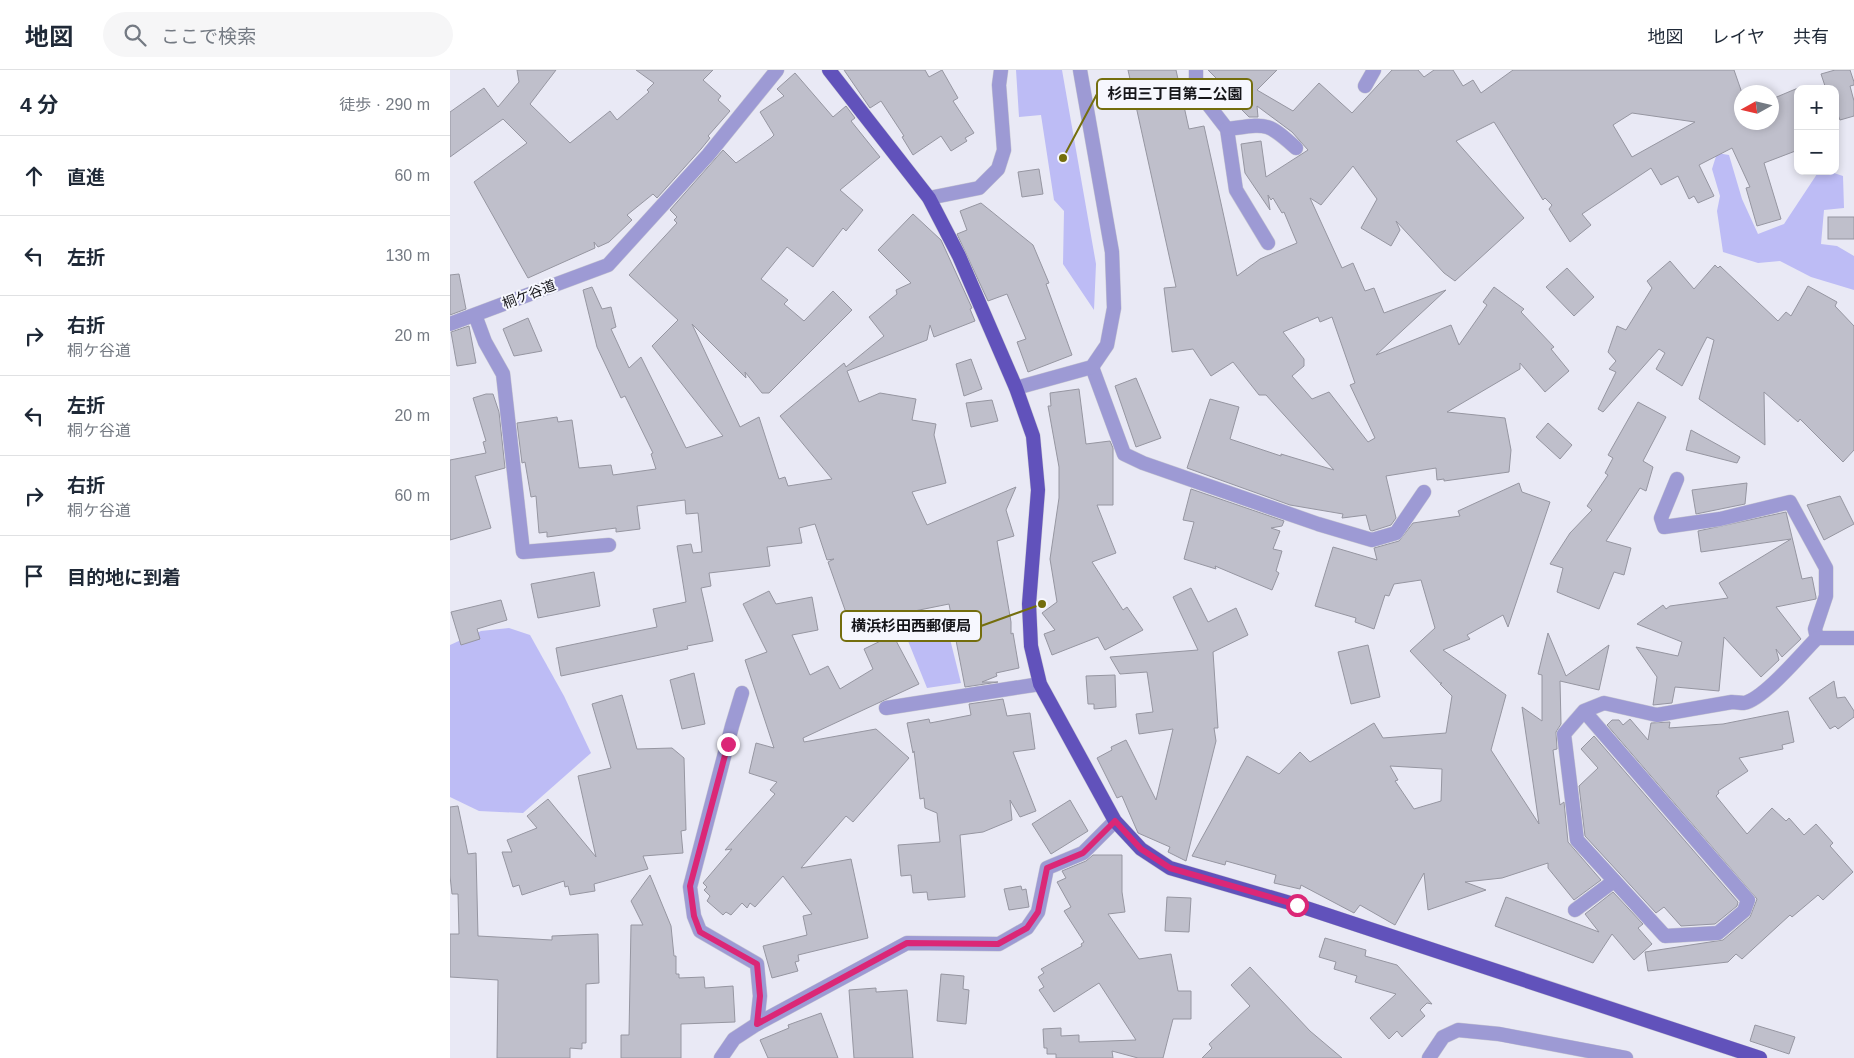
<!DOCTYPE html>
<html lang="ja">
<meta charset="utf-8">
<style>
:root{--surface:#fff;--page:#f6f6f7;--text:#1f2937;--muted:#747a83;--line:#e0e1e3}
body{margin:0;font-family:Arial,"Noto Sans JP",sans-serif;background:var(--page);color:var(--text)}
.controls{position:absolute;right:15px;top:15px;display:grid;overflow:hidden;border-radius:10px;box-shadow:0 2px 8px #0003}
.controls button{width:45px;height:45px;display:grid;place-items:center;padding:0;border:0;border-bottom:1px solid var(--line);background:var(--surface);color:var(--text);font:25px sans-serif}
.compass{position:absolute;left:1284px;top:15px;width:45px;height:45px;border-radius:50%;background:var(--surface);box-shadow:0 2px 8px #0003;rotate:262deg}
.stop{position:absolute;width:15px;height:15px;margin:-11px;border:4px solid #db2777;border-radius:50%;background:#fff}
.stop.end{background:#db2777;border-color:#fff;box-shadow:0 1px 5px #0008}
.list{margin:0;padding:0;list-style:none}
h2{display:flex;justify-content:space-between;align-items:center;height:65px;margin:0;padding:0 20px;font-size:21px}
h2 small{font-size:16px;font-weight:400;color:var(--muted)}
.list li{display:grid;grid-template-columns:32px 1fr auto;gap:15px;align-items:center;box-sizing:border-box;height:80px;padding:0 20px;border-top:1px solid var(--line)}
.list b{display:block;font-size:19px;white-space:nowrap}
.list p{margin:0;font-size:16px;white-space:nowrap;color:var(--muted)}
.list em{font-size:16px;font-style:normal;color:var(--muted)}
.icon{flex:none;width:28px;height:28px;fill:none;stroke:currentColor;stroke-width:2;stroke-linecap:round;stroke-linejoin:round}
.map{position:relative;flex:none;width:1404px;height:988px;overflow:hidden}
header{display:flex;align-items:center;gap:30px;box-sizing:border-box;height:70px;padding:0 25px;background:var(--surface);border-bottom:1px solid var(--line)}
header strong{font-size:24px}
nav{display:flex;gap:28px;margin-inline-start:auto;font-size:18px}
.search{width:350px;height:45px;background:var(--page);display:flex;align-items:center;gap:12px;box-sizing:border-box;padding:0 18px;border-radius:28px;color:var(--muted);font-size:19px}
main{display:flex}
aside{flex:1;background:var(--surface)}
.map>svg:first-child{display:block}
.green{fill:#bdbcf5}
.building{fill:#bfbfcb;stroke:#9696a1;fill-rule:evenodd}
.lines{fill:none;stroke-linecap:round;stroke-linejoin:round}
.minor-casing{stroke:#c7c7d2;stroke-width:15}
.primary-casing{stroke:#c7c7d2;stroke-width:15}
.minor{stroke:#9d9ad4;stroke-width:14}
.primary{stroke:#6152bb;stroke-width:14}
.route{stroke:#db2777;stroke-width:6}
.labels{text-anchor:middle;stroke-width:4;stroke-linejoin:round;paint-order:stroke}
.street-label{font-size:14px;fill:#151519;stroke:#f6f7fe}
.leader{fill:none;stroke:#746e0d;stroke-width:2}
.callout-dot{fill:#746e0d;stroke:#f6f7fe;stroke-width:2}
.callout{fill:#f6f7fe;stroke:#746e0d;stroke-width:2}
.callout-label{font-size:15px;text-anchor:middle;font-weight:bold;fill:#151519}
</style>
<header>
<strong>地図</strong>
<div class="search"><svg class="icon" aria-label="search" viewBox="0 0 24 24"><circle cx="10" cy="10" r="6"/><path d="M15 15l6 6"/></svg>ここで検索</div>
<nav><a>地図</a><a>レイヤ</a><a>共有</a></nav>
</header>
<main>
<aside>
<h2>4 分<small>徒歩 · 290 m</small></h2>
<ul class="list">
<li><svg class="icon" aria-label="ahead" viewBox="0 0 24 24"><path d="M12 20V5M6 11l6-6 6 6"/></svg><div><b>直進</b></div><em>60 m</em></li>
<li><svg class="icon" aria-label="left" viewBox="0 0 24 24"><path d="M17 20v-9H6M10 6l-5 5 5 5"/></svg><div><b>左折</b></div><em>130 m</em></li>
<li><svg class="icon" aria-label="right" viewBox="0 0 24 24"><path d="M7 20v-9h11M14 6l5 5-5 5"/></svg><div><b>右折</b><p>桐ケ谷道</p></div><em>20 m</em></li>
<li><svg class="icon" aria-label="left" viewBox="0 0 24 24"><path d="M17 20v-9H6M10 6l-5 5 5 5"/></svg><div><b>左折</b><p>桐ケ谷道</p></div><em>20 m</em></li>
<li><svg class="icon" aria-label="right" viewBox="0 0 24 24"><path d="M7 20v-9h11M14 6l5 5-5 5"/></svg><div><b>右折</b><p>桐ケ谷道</p></div><em>60 m</em></li>
<li><svg class="icon" aria-label="arrive" viewBox="0 0 24 24"><path d="M6 21V4h12l-3 4 3 4H6"/></svg><div><b>目的地に到着</b></div></li>
</ul>
</aside>
<div class="map">
<svg width="1404" height="988" viewBox="0 0 1404 988">
<rect width="100%" height="100%" fill="#e9e9f5"/>
<g class="green">
<path d="M566,0H612L646,194L644,240L613,194L614,141L604,130L591,45L569,47Z"/>
<path d="M1267,83L1279,85L1292,129L1308,164L1334,154L1369,101H1378L1393,106L1394,138L1374,140L1371,174L1387,176L1404,186V220L1361,207L1330,191L1308,193L1273,182L1267,141L1270,126L1262,99Z"/>
<path d="M494,545L511,613L477,618L454,561Z"/>
<path d="M59,558L80,565L114,626L141,683L73,743L29,741L0,727V575L31,561Z"/>
</g>
<g class="building">
<path d="M67,0H106L80,34L120,73L160,41L167,50L199,22L197,20L204,13L186,0H263L253,10L271,26L268,30L280,41L258,66L260,68L251,79L207,128L203,124L177,145L182,150L159,172L148,177L144,172L145,178L78,208L24,112L77,73L53,49L0,87V42L34,18L48,37L69,12Z"/>
<path d="M394,0H475L479,7L492,0L508,28L503,31L524,63L515,68L517,71L501,81L491,66L463,85L452,67L454,66L431,31L420,38Z"/>
<path d="M678,0H726L739,59L754,56L787,206L810,189L847,173L834,142L832,143L823,128L821,130L818,125L820,140L795,103L791,74L811,71L816,107L858,80L842,62L807,36L808,47H799L770,18L773,15L758,0H827L807,20L843,41L869,13L902,43L942,0H968L974,7L984,0H1003L1013,16L1023,10L1031,23L1063,0H1284L1292,23V52H1322V29L1348,18V80L1314,93L1331,149L1307,156L1296,118L1300,117L1282,78L1249,95L1264,126L1248,133L1244,126L1239,129L1228,106L1211,115L1201,98L1132,144L1141,155L1120,172L1099,139L1102,135L1095,128L1093,130L1044,52L1006,71L1074,148L1005,211L994,203L946,151L950,160L941,176L911,158L927,129L903,96L871,135L860,128L892,198L903,193L915,221L924,218L934,243L996,220L926,285L1001,255L1009,275L1037,235L1033,232L1044,217L1074,239L1071,242L1104,277L1101,279L1119,301L1095,322L1070,293V299L997,342L1055,348L1061,380L1059,402L994,411V409L987,410L986,398L936,406L946,448L941,455L922,461L920,460L916,445L892,448L893,444L840,435L737,398L760,329L789,337L780,369L831,386V384L884,400L816,325H809L783,292L761,306L743,279L722,282L714,218L726,217ZM1182,43L1245,52L1182,87L1163,55ZM868,247L870,252L882,247L905,313L900,315L925,368L918,372L879,322L862,329L842,306L854,296V289L833,262Z"/>
<path d="M1385,0H1400L1404,12V15L1400,16L1404,31V46L1390,50L1388,45H1385V19H1376L1371,4Z"/>
<path d="M345,3L383,47L396,36L405,48L401,51L430,87L390,120L413,140L396,161L393,158L363,197L337,177L311,209L338,230L334,234L354,251L383,221L402,240L319,323H312L295,302L296,308L242,254L290,357L309,347L329,409L335,407L338,416L382,409L330,346L394,293L396,297L434,266L419,247L447,224L446,220L461,213L428,180L463,144L491,170L522,238L520,239L525,251L484,267L480,255L477,270L397,301L409,332L430,323L466,329L462,350L486,354L484,365L496,413L462,422L477,455L566,417L556,440L564,466L547,471L561,552V564L563,563L569,598L546,603L547,606L532,612H548L515,617L499,534L400,554L378,492L384,489L377,490L365,454L349,458L352,473L317,477L320,496L259,503L261,516L251,518L263,571L237,576L238,579L111,606L106,578L207,557L203,539L236,532L227,476L241,474L243,483L252,482L248,443L236,444L235,430L187,436L190,459L166,462V458L97,467V462L89,463L86,426L81,427L75,392L72,393L67,353L107,347L108,352L122,350L129,398L161,395L163,405L206,399L201,384L203,383L175,326L171,328L147,277L133,220L142,217L152,239L161,237L166,257L161,259L179,298L191,287L236,378L273,366L202,276L228,250L179,205L227,153L224,150L227,147L220,140L273,80L286,93L321,68L324,65L310,42L334,26L327,19Z"/>
<path d="M589,99L593,124L572,127L568,102Z"/>
<path d="M531,133L583,175L599,213L596,214L622,285L578,302L567,272L576,269L557,224L538,231L507,164L517,160L510,141Z"/>
<rect x="1378" y="147" width="26" height="22"/>
<path d="M1220,191L1244,219L1265,195L1268,198L1270,196L1328,251L1336,242L1341,246L1358,216L1387,232L1385,236L1404,256V380L1393,392L1350,349L1348,352L1314,322L1315,375L1249,329L1264,270L1257,267L1232,316L1206,299L1215,283L1209,279L1153,342L1148,339L1166,302L1159,299L1166,291L1158,282L1167,256L1176,260L1202,218L1197,211Z"/>
<path d="M1117,198L1144,227L1124,246L1096,217Z"/>
<path d="M9,204L16,239L0,245V205Z"/>
<path d="M78,248L92,281L64,286L53,259Z"/>
<path d="M19,256L26,293L7,296L1,262Z"/>
<path d="M521,289L532,319L514,326L506,294Z"/>
<path d="M686,308L711,368L686,377L665,316Z"/>
<path d="M629,319L636,374L660,371L663,378V435H647L666,483L642,492L673,540L677,537L693,560L655,580L648,567L602,585L594,564L605,560L592,543L607,532L600,489L609,428V397L598,336H601L600,323Z"/>
<path d="M36,324H43L49,342L55,398L25,406L41,458L0,470V390L36,383L33,372L36,371L23,328Z"/>
<path d="M542,330L548,351L521,357L516,333Z"/>
<path d="M1188,332L1216,347L1193,391L1203,397L1196,421L1190,418L1156,471L1181,478L1174,505L1164,502L1149,539L1107,522L1113,498L1100,494L1120,463L1142,440L1137,436L1158,405L1155,403L1163,388L1158,385Z"/>
<path d="M1098,353L1122,375L1110,389L1086,367Z"/>
<path d="M1241,360L1290,387L1287,393L1236,380Z"/>
<path d="M1069,413L1072,422L1100,432L1058,557L1053,545L1017,565L1020,569L993,580L1056,625L1041,680L1089,754L1072,637L1092,651V605L1088,604L1098,563L1116,606L1159,575L1149,620L1110,611L1111,654L1106,662L1107,679L1103,680L1110,735L1114,732L1118,772L1151,810L1124,830L1098,798V793L1052,808L1015,812L1036,820L978,840L974,803L945,855L910,835L904,843L851,815L850,819L824,813L826,805L776,791L775,795L742,786L797,686L829,704L850,682L860,692L924,653L933,668L996,663L1002,626L990,614L992,613H990L960,581L985,558L971,510L944,514L939,526L935,525L924,559L905,552L906,548L865,536L883,477L927,490L924,478L949,471L963,453L1010,446L1008,441ZM940,696L992,699L991,731L964,739L945,711L948,710Z"/>
<path d="M1297,413L1295,434L1246,444L1242,420Z"/>
<path d="M741,419L834,451L832,456L821,458L830,461L823,479L832,481L826,501L829,503L822,520L765,496L766,499L734,489L744,452L733,450Z"/>
<path d="M1390,426L1404,454L1374,470L1357,435Z"/>
<path d="M1336,442L1352,509L1362,507L1366,527V529L1326,537L1351,569L1332,587L1326,579L1329,590L1311,607L1274,567L1269,621L1225,617L1222,633L1203,635L1207,607L1186,577L1228,586L1232,572L1187,554L1213,535L1216,539L1220,536L1278,528L1269,513L1341,469L1251,482L1248,461Z"/>
<path d="M144,502L150,536L88,548L81,514Z"/>
<path d="M741,518L758,552L786,538L798,565L763,582L768,658H764L766,671L736,791L718,782L720,777L688,763L672,726L667,728L647,688L662,680L661,677L676,670L706,730L723,659L689,664L686,644L703,642L697,602L670,604L660,587L748,580L723,527Z"/>
<path d="M319,521L326,534L362,527L368,560L342,565L360,605L378,596L390,619L423,599L414,579L443,565L469,614L353,668L354,672L426,659L459,688L403,752L396,746L351,798L401,789L418,868L348,885L349,891L345,892L348,901L322,908L313,876L357,865L353,846L362,844L333,806L305,837L300,833L297,838L292,833L281,845L276,842L273,845L257,831L260,826L254,820L257,817L253,813L282,779L275,780L325,724L320,720L327,712L299,703L306,673L324,678L295,590L317,582L293,534Z"/>
<path d="M51,530L57,550L27,559L30,569L11,575L1,542Z"/>
<path d="M918,575L930,627L901,634L888,582Z"/>
<path d="M244,603L255,654L232,659L220,610Z"/>
<path d="M665,605L666,637L644,639V634H638L636,606Z"/>
<path d="M1384,611L1387,628L1395,627L1404,641V647L1388,659L1385,656L1380,659L1359,628Z"/>
<path d="M172,625L187,679L222,678L234,688L236,760L231,761L233,783L193,786L198,799L144,814L145,821L120,825L118,816L115,817L114,811L72,825L69,815L63,817L52,782H62L57,770L87,758L77,746L98,729L146,787L128,706L161,698L142,634Z"/>
<path d="M553,629L557,646L580,643L585,679L563,682L586,741L570,747L560,730L562,750L533,762L510,765L515,827L478,830L477,822L463,823L461,805L451,806L448,775L490,772L487,743L475,738L474,728L470,729L464,681L463,683L457,653L479,649L480,653L521,645L519,634Z"/>
<path d="M1338,641L1344,672L1332,675L1333,679L1289,688L1298,701L1268,721L1269,723L1266,726L1297,764L1322,738L1336,751L1339,748L1354,765L1366,754L1383,773L1380,776L1403,802L1373,830L1368,825L1342,847L1340,845L1292,889L1286,884L1278,892L1198,901L1195,882L1273,870L1300,847L1307,829L1157,655L1162,650H1169L1173,655L1180,649L1198,670L1201,653L1220,652L1219,658L1273,654Z"/>
<path d="M1144,666L1288,832L1287,836L1265,854L1231,856L1214,837L1206,843L1135,766L1129,716L1148,698L1131,679Z"/>
<path d="M620,730L638,761L601,784L582,754Z"/>
<path d="M8,736L18,784L26,783L28,866L102,870V866L148,864L149,913L136,914V973H132V979L120,978V988H47L48,910L0,907V864H9L8,824H2L0,806V737Z"/>
<path d="M643,785H672V822L675,842L658,844L689,889L721,884L728,921H741V949H723L713,988H688L662,981L663,988H606V984H597V978H594L593,959L611,958V966L629,965V972L686,970L649,913L604,942L589,920L594,917L588,907L594,903L591,899L632,876L631,874L634,872L614,841L621,837L607,812L616,808L612,801L636,791Z"/>
<path d="M200,805L221,856L224,886H226V904H229V908L254,907L255,918L283,916L285,952L231,954V988H171V965H179L181,855H193L181,831Z"/>
<path d="M571,816L572,820L576,819L579,837L559,840L554,819Z"/>
<path d="M1163,822L1193,854L1188,858L1202,874L1184,890L1162,864L1143,893L1045,856L1056,827L1149,862L1135,844Z"/>
<path d="M717,827L741,828L739,862L715,861Z"/>
<path d="M875,868L916,880L915,886L947,895L982,934L977,933L970,940L975,946L952,967L947,961L939,969L920,948L946,924L905,912L907,906L884,899L886,892L869,887Z"/>
<path d="M800,897L860,961L892,988H752L762,978L759,974L800,936L781,915Z"/>
<path d="M491,904L514,906L513,919L519,920L516,954L487,951Z"/>
<path d="M426,918V922L457,920L463,988H404L399,920Z"/>
<path d="M371,943L388,988H318L310,970L339,958L338,955Z"/>
<path d="M1305,955L1345,967L1339,984L1300,971Z"/>
</g>
<g class="lines">
<g class="minor-casing">
<g id="minor">
<path d="M746,0V19L777,59L786,120L818,173"/>
<path d="M915,16L924,0"/>
<path d="M777,59C817,54 816,51 846,78"/>
<path d="M479,128L529,118L548,99L554,80L549,15L551,0"/>
<path d="M25,245L35,272L53,304L73,482L159,475"/>
<path d="M0,254L158,195L258,85L327,0"/>
<path d="M642,297L674,384L693,393L868,454L922,470L946,463L974,422"/>
<path d="M566,318L642,297L657,275L664,238L662,182L630,0"/>
<path d="M1227,409L1211,448L1214,457L1270,449L1340,432L1376,498V526L1365,559L1367,568"/>
<path d="M292,623L282,656L240,817L244,846L250,861L307,894L310,926L307,954"/>
<path d="M436,638L590,614"/>
<path d="M1134,641L1298,830L1294,841L1268,863L1215,866L1127,770L1114,664L1134,641L1154,633L1207,645L1282,632C1286,632 1290,633 1294,633C1314,629 1352,583 1367,568H1404"/>
<path d="M1125,840L1164,811"/>
<path d="M271,988L284,969L307,954L457,873L549,874L577,858L588,842L597,798L633,783L665,751"/>
<path d="M979,988L993,967L1008,960L1049,964L1176,988"/>
</g>
</g>
<g class="primary-casing">
<path id="primary" d="M379,0L479,128L509,186L566,318L583,366L588,420L579,534L581,576L590,614L665,751L691,779L720,798L847,835L1310,988"/>
</g>
<use href="#minor" class="minor"/>
<use href="#primary" class="primary"/>
</g>
<g class="lines">
<path class="route" d="M278,674L240,816L244,846L250,862L307,894L310,926L307,954L457,873L548,874L577,858L588,842L597,798L633,783L665,751L691,779L720,798L847,835"/>
</g>
<g class="labels">
<g class="street-label">
<text transform="translate(79 224) rotate(-21)" y="5">桐ケ谷道</text>
</g>
</g>
<path class="leader" d="M613 88L647 24M592 534L531 556"/>
<g class="callout-dot">
<circle cx="613" cy="88" r="5"/>
<circle cx="592" cy="534" r="5"/>
</g>
<g class="callout">
<rect x="647" y="9" width="155" height="30" rx="5"/>
<rect x="391" y="541" width="140" height="30" rx="5"/>
</g>
<g class="callout-label">
<text x="725" y="29">杉田三丁目第二公園</text>
<text x="461" y="561">横浜杉田西郵便局</text>
</g>
</svg>
<div class="controls">
<button>+</button>
<button>−</button>
</div>
<svg class="compass" viewBox="-18 -18 36 36"><path d="M0-13l5 13h-10z" fill="#e53935"/><path d="M0 13l5-13h-10z" fill="#747a83"/></svg>
<div class="stop" style="left:847px;top:835px"></div>
<div class="stop end" style="left:278px;top:674px"></div>
</div>
</main>
